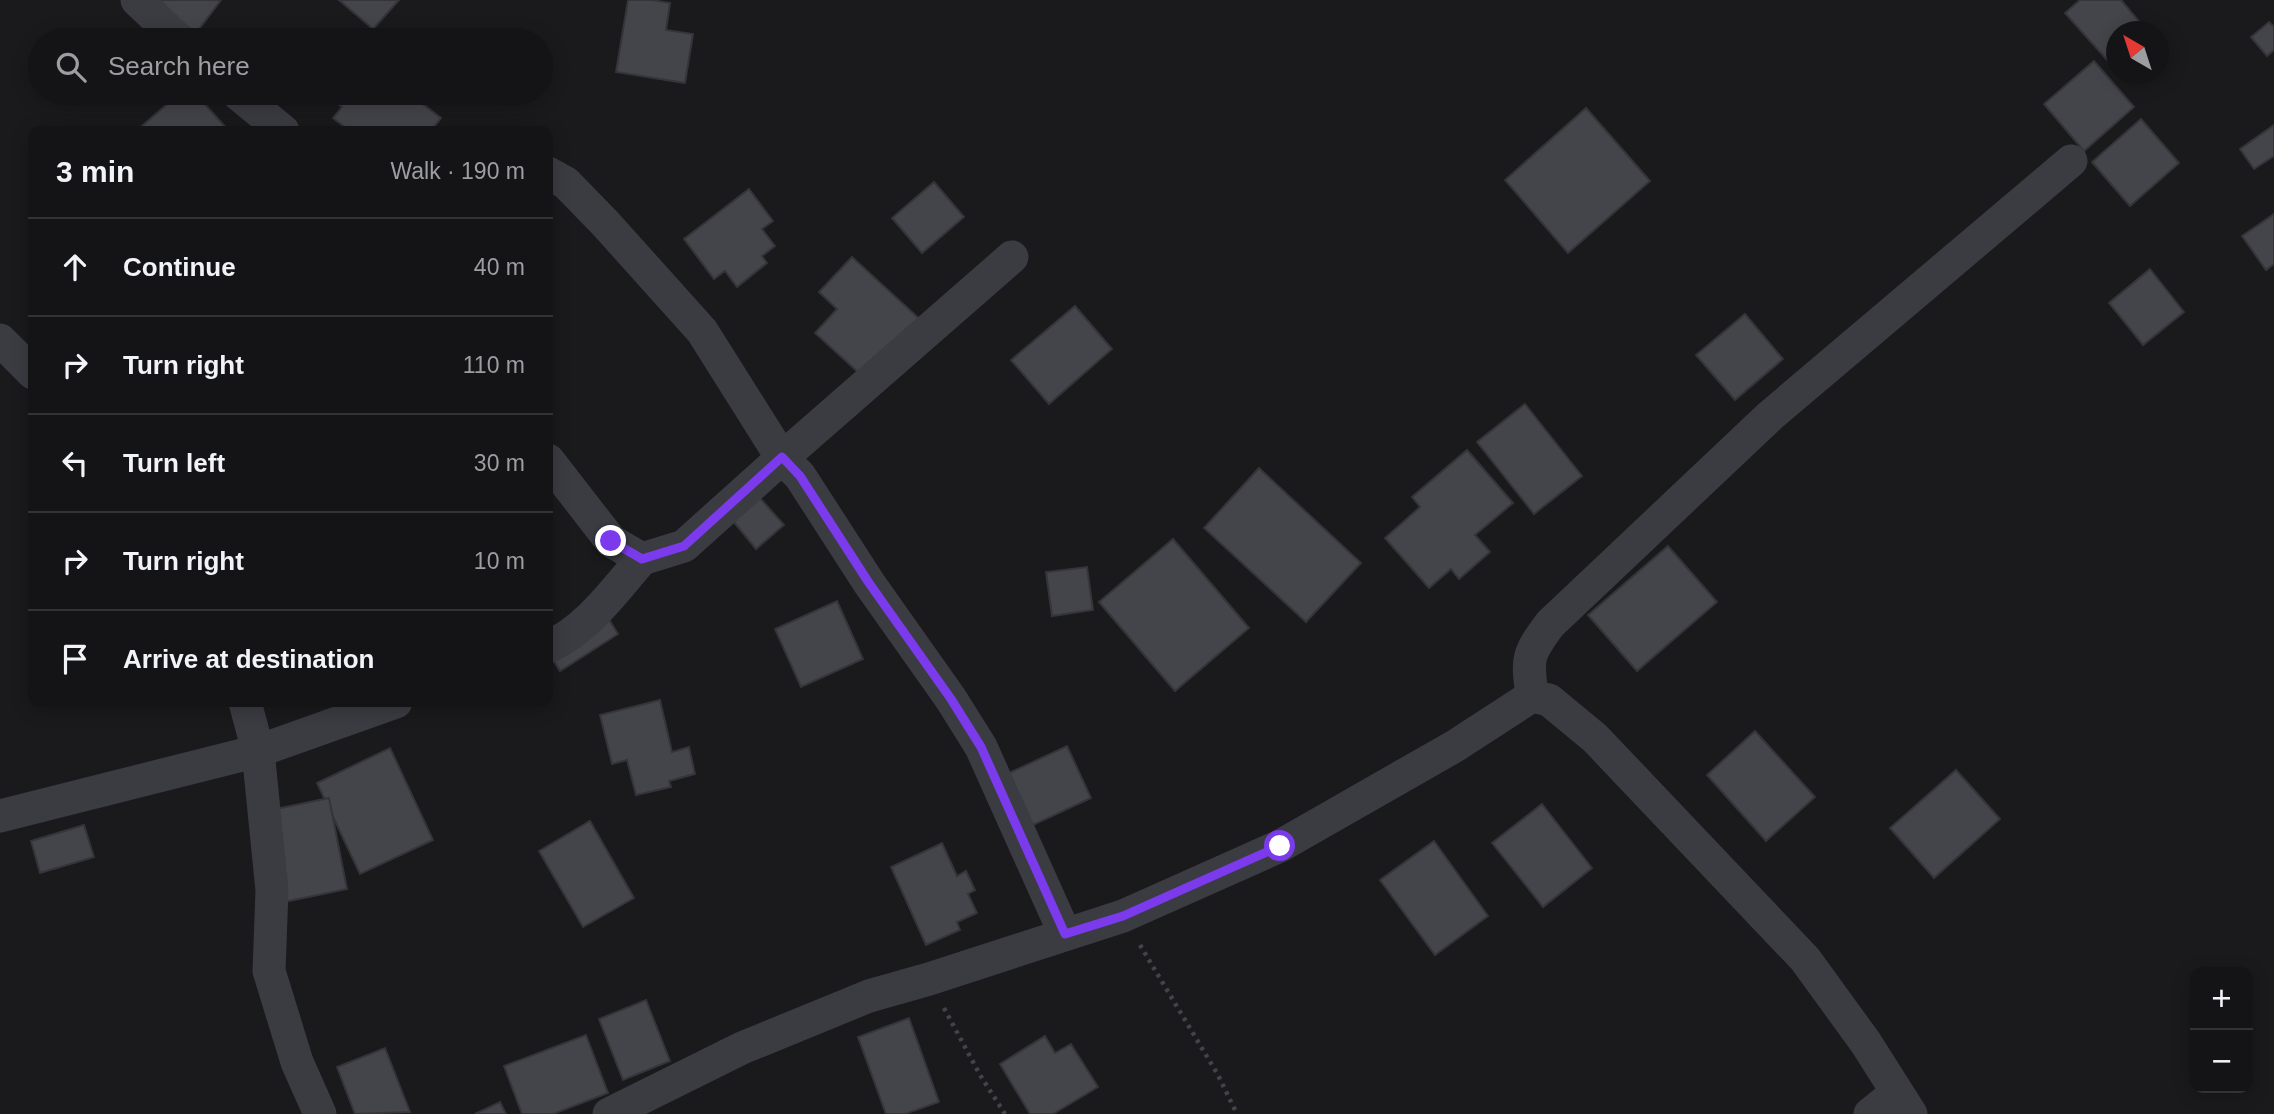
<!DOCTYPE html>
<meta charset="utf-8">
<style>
:root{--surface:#141416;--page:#1d1d1f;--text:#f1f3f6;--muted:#9d9ea1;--line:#333335}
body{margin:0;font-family:Helvetica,sans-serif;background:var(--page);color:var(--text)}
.controls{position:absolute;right:21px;bottom:21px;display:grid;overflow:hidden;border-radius:14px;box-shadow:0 4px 18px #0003}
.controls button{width:63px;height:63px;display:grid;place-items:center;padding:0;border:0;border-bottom:2px solid var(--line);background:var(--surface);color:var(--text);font:35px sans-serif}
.compass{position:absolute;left:2106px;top:21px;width:63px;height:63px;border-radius:50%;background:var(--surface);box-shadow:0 4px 18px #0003;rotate:321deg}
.stop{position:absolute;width:21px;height:21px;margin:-16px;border:5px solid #7c3aed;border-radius:50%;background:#fff}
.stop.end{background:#7c3aed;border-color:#fff;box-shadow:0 2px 7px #0008}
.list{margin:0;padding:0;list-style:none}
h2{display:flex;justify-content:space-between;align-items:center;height:91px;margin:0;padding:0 28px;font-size:30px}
h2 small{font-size:23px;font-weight:400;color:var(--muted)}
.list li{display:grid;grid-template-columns:46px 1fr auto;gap:21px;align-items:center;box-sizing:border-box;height:98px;padding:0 28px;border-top:2px solid var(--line)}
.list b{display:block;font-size:26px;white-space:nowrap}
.list em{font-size:23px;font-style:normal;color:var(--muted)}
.icon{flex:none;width:38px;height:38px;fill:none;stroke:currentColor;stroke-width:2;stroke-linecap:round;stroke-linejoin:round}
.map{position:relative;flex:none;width:2274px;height:1114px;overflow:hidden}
.search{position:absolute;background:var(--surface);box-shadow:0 4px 18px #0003;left:28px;top:28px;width:525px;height:77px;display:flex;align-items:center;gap:18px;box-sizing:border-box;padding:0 24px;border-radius:38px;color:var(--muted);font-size:26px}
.panel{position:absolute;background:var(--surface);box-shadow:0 4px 18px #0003;left:28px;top:126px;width:525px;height:581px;border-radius:14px}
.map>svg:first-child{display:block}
.building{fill:#44454a;stroke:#343439;stroke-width:2}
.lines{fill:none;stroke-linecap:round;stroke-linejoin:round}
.path{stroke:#414449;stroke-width:4.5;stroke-dasharray:3.5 5;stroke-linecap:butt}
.minor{stroke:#3b3c42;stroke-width:33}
.route{stroke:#7c3aed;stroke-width:9}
</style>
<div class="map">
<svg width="2274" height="1114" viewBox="0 0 2274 1114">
<rect width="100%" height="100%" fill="#1a1a1d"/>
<g class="building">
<path d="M151,0H221L196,33Z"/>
<path d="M339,0H399L373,29Z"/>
<path d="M628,0H652L670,3L666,30L693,34L685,83L616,72Z"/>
<path d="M2080,0H2121L2148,32H2116V70L2065,13Z"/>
<path d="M2269,22L2274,27V50L2267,56L2251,37Z"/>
<path d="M2094,61L2134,107L2084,151L2044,104Z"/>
<path d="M180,93H195L229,131H136Z"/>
<path d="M328,93H426L419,101L441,118L431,131H350L333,118L342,107L327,95Z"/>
<path d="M1586,108L1650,181L1568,253L1505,180Z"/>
<path d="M2141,119L2179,163L2130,206L2092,162Z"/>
<path d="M2274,125V156L2254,169L2240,149Z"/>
<path d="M934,182L964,217L922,253L892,218Z"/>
<path d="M749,189L773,221L762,229L775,246L762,256L767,263L737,287L725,271L714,279L684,239Z"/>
<path d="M2274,214V264L2266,270L2242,236Z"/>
<path d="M852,257L924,323L869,382L815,333L837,309L819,292Z"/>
<path d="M2150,269L2184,312L2143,345L2109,303Z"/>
<path d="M1075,306L1112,349L1049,404L1011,360Z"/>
<path d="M1745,314L1783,359L1735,400L1696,355Z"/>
<path d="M1525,404L1582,476L1534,514L1477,442Z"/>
<path d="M1467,450L1513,503L1475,535L1490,552L1459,579L1451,569L1429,588L1385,538L1420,507L1412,497Z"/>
<path d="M1259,468L1361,563L1306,622L1204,528Z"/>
<path d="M760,498L784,525L756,549L733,521Z"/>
<path d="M1173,539L1249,628L1175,691L1099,602Z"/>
<path d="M1668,546L1717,602L1637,671L1588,615Z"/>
<path d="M1087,567L1093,610L1052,616L1046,572Z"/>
<path d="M837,601L863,659L801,687L775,629Z"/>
<path d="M608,618L618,634L560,671L550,655Z"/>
<path d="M660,700L672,752L689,747L695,774L669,781L671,787L636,795L627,760L612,764L600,715Z"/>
<path d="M1755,731L1815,797L1766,841L1707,775Z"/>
<path d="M1067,746L1091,798L1033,825L1009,773Z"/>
<path d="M390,748L433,840L360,874L317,783Z"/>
<path d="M1956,770L2000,819L1934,878L1890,828Z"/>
<path d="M329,798L347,889L284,902L266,811Z"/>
<path d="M1542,804L1592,868L1543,907L1492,843Z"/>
<path d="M590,821L634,898L583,927L539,851Z"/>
<path d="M84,825L94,857L40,873L31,841Z"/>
<path d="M1434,841L1488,916L1435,955L1380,880Z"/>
<path d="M942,843L957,876L966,871L975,890L968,894L977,913L957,922L960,930L926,945L891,867Z"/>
<path d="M646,1000L670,1061L623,1080L599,1019Z"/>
<path d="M909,1018L939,1102L905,1114H886L858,1037Z"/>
<path d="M586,1035L608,1093L553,1114H522L504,1066Z"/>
<path d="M1045,1036L1055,1053L1071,1044L1098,1087L1053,1114H1030L1000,1064Z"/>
<path d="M385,1048L410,1112L355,1114L337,1067Z"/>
<path d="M500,1102L506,1114H475Z"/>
</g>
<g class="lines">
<g class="path">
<path d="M1140,945L1218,1075L1237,1114"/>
<path d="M944,1008L980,1075L1005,1114"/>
</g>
<g class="minor">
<path d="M137,0L179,40"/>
<path d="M237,93L283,131"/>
<path d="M548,173L566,183L605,223L702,331L782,458L1012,257"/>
<path d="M0,340L33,373"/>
<path d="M548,460L611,541L642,559L684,546L782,458L800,476L869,583L951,699L981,747L1065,934"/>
<path d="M548,647C588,629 614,591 642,559"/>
<path d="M1532,696C1527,658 1527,655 1550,624L1770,416L2071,161"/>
<path d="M245,702L258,751L272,890L269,971L297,1062L320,1114"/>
<path d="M0,816L258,751L396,702"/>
<path d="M609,1114L742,1048L869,996L929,979L1123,916L1280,846L1455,746L1532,696L1549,700L1595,738L1805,959L1866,1043L1911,1114"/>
<path d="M1870,1114L1896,1093"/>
</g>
</g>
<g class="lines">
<path class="route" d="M611,541L642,559L684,546L782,457L800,476L869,583L951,699L981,747L1065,934L1123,916L1280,846"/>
</g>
</svg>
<div class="controls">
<button>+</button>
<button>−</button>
</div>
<svg class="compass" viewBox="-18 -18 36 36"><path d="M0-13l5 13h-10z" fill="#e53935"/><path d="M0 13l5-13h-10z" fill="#9d9ea1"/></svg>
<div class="stop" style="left:1280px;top:846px"></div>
<div class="stop end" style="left:611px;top:541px"></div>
<div class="search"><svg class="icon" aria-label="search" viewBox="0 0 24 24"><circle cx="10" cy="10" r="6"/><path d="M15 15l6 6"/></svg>Search here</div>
<section class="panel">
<h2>3 min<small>Walk · 190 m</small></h2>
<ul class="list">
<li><svg class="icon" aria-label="ahead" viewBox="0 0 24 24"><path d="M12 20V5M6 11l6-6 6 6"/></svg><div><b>Continue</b></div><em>40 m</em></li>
<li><svg class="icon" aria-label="right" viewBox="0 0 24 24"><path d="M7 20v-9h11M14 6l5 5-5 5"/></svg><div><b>Turn right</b></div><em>110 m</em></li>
<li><svg class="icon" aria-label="left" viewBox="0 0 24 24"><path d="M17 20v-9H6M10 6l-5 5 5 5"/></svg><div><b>Turn left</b></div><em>30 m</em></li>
<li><svg class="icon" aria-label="right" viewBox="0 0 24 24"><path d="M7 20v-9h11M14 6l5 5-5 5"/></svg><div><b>Turn right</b></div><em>10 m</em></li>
<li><svg class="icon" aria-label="arrive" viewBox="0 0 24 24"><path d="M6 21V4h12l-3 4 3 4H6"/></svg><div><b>Arrive at destination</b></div></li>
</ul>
</section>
</div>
